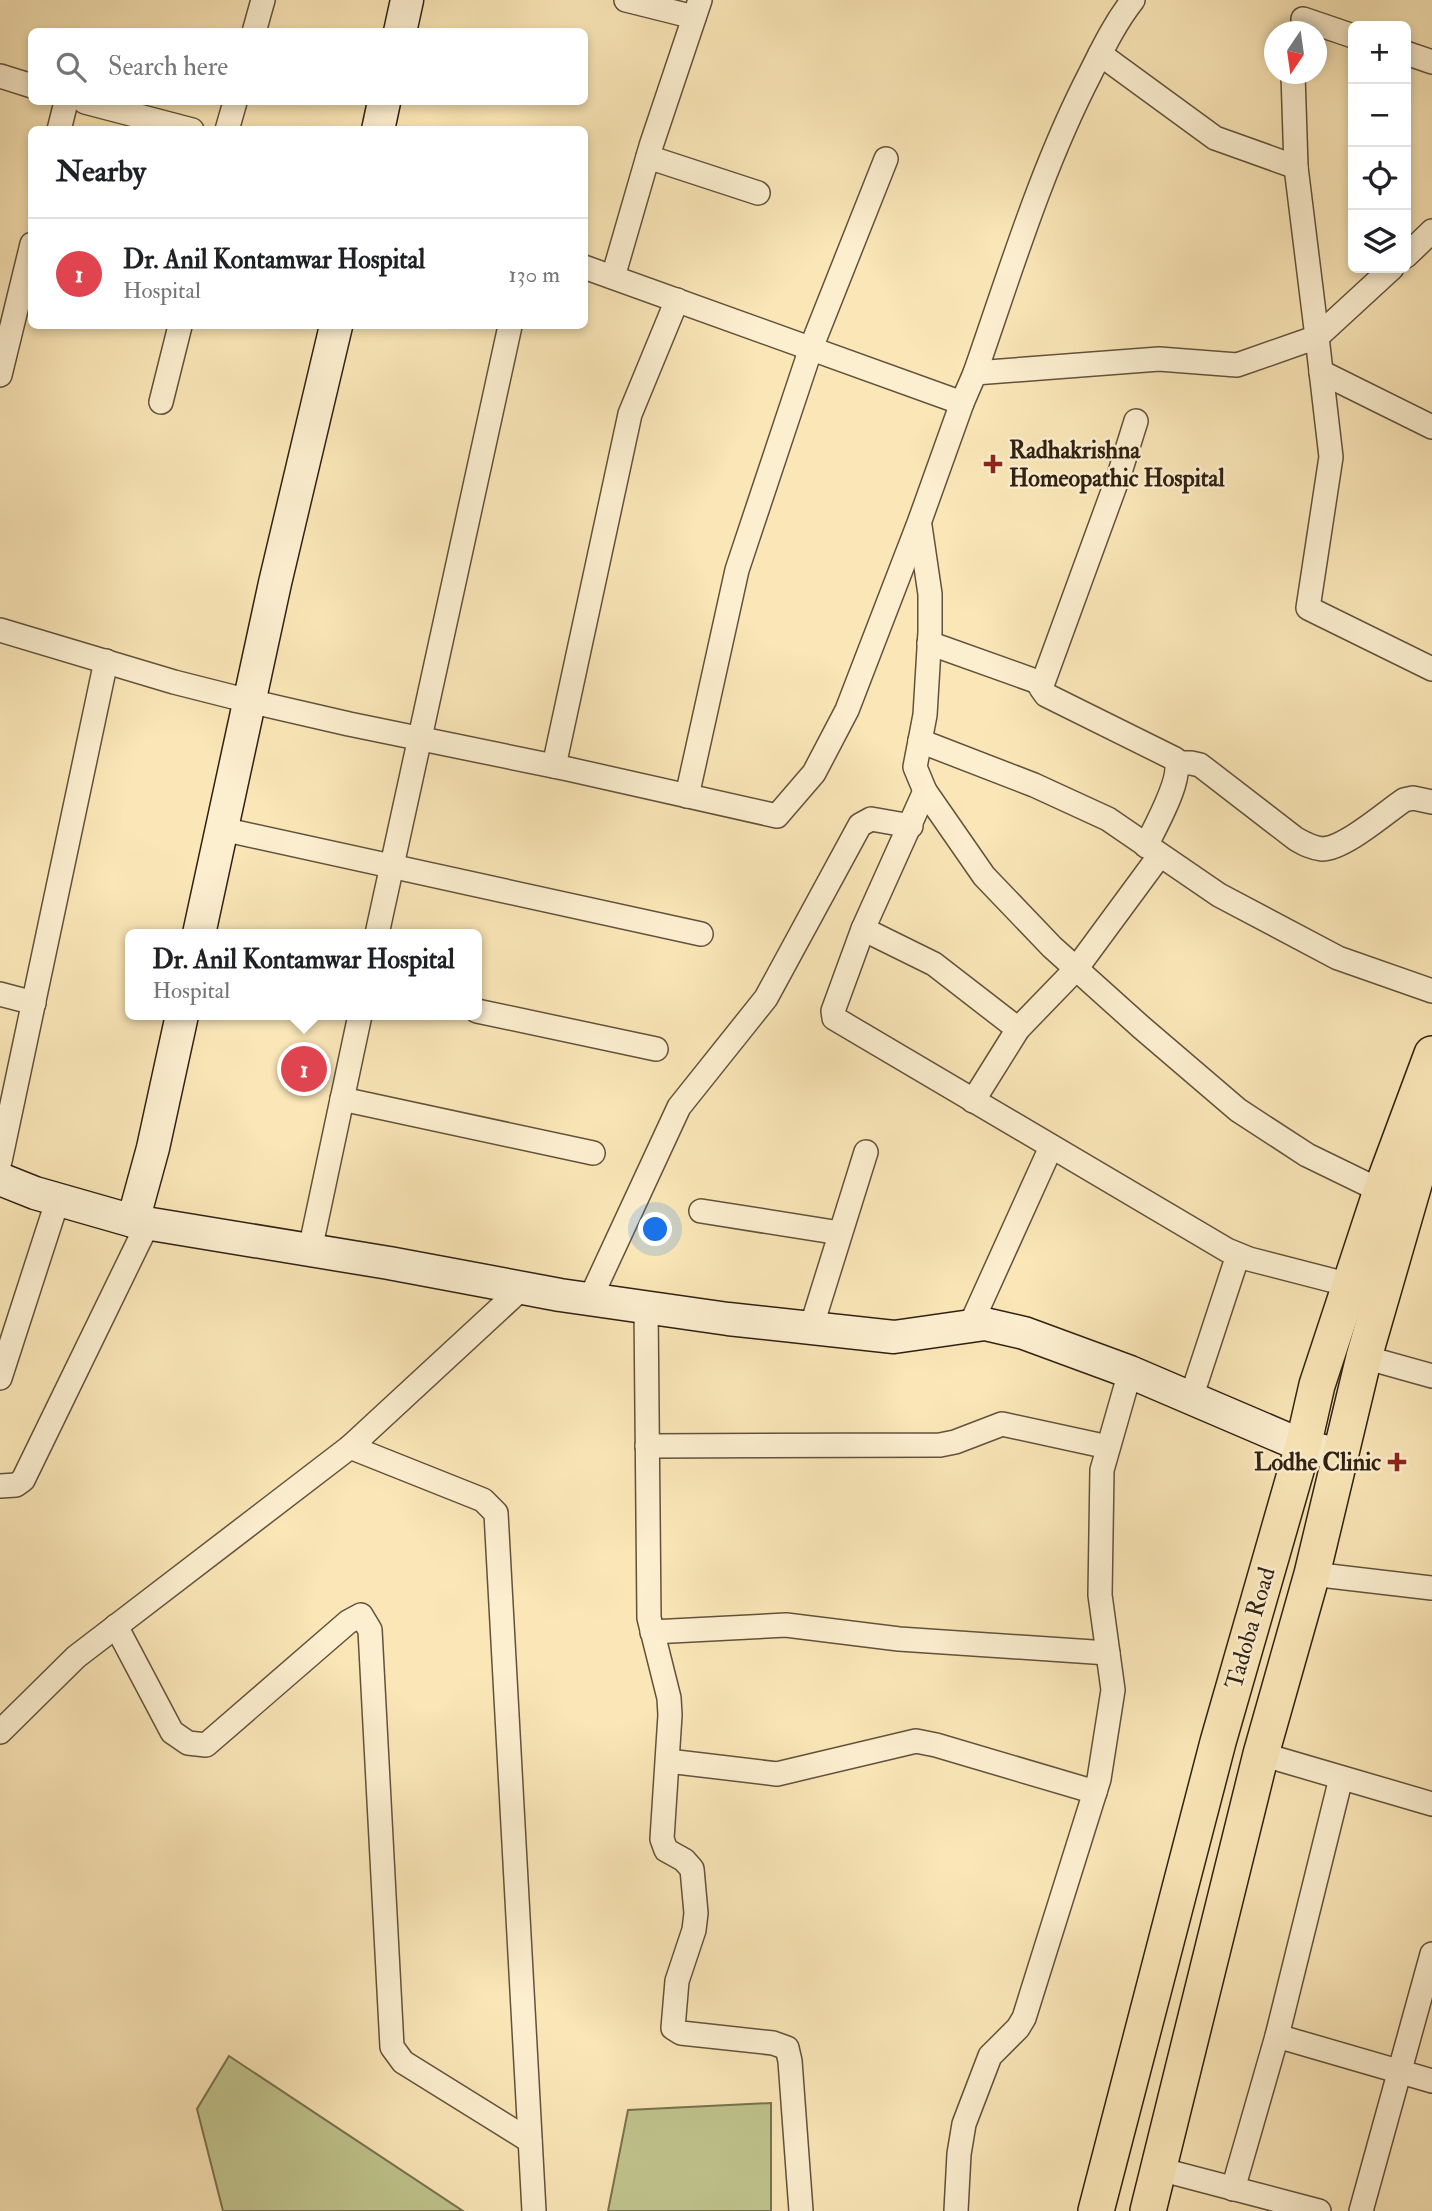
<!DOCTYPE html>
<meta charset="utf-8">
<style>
:root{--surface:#fff;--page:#f2f2f2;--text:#202124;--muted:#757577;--line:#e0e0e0;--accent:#8f2418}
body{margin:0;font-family:"IM FELL Double Pica",serif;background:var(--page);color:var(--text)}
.controls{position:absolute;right:21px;top:21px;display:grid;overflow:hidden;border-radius:10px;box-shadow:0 4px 10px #0003}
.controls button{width:63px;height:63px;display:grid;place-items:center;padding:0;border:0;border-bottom:2px solid var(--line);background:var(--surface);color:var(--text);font:35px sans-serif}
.compass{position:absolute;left:1264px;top:21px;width:63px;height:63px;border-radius:50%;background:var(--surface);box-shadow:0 4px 10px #0003;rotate:193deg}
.you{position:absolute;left:656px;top:1230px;width:24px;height:24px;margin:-18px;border:5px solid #fff;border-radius:50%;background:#1a73e8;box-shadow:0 0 0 10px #1a73e833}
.badge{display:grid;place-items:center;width:46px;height:46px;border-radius:50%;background:var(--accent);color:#fff;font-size:23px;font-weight:700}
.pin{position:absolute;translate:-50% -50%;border:4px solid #fff;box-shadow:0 2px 7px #0006}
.popup{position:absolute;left:125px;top:929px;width:357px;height:91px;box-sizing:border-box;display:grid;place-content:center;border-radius:10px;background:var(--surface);filter:drop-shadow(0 2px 5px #0005);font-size:23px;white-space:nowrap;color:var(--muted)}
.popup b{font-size:26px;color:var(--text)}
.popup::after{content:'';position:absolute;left:50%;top:100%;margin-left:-14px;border:14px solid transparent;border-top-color:var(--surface)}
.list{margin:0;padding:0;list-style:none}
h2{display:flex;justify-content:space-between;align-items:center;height:91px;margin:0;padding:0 28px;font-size:30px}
h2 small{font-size:23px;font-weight:400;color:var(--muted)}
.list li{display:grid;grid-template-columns:46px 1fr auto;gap:21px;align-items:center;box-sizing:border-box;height:112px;padding:0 28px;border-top:2px solid var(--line)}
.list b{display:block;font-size:26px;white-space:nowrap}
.list p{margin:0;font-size:23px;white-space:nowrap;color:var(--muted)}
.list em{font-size:23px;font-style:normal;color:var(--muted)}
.icon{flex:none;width:38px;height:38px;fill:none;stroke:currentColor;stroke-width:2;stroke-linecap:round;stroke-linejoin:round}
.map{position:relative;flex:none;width:1432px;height:2211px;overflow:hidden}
.search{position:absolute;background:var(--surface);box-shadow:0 4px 10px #0003;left:28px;top:28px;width:560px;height:77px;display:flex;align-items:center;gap:18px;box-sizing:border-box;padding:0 24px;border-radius:10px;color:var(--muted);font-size:26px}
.panel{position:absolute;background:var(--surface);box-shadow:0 4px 10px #0003;left:28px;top:126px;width:560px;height:203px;border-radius:10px}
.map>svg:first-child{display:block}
.green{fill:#c0c48d;stroke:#787250;stroke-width:2}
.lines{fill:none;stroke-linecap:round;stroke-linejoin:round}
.street-casing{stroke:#62523b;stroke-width:26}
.secondary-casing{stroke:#2f2112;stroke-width:35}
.primary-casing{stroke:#2f2112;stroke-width:38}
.street{stroke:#fcefd0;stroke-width:23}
.secondary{stroke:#fcefd0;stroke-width:32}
.primary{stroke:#fae6b7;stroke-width:35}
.poi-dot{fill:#8f2418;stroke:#fcefd0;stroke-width:2.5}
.labels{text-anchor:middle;stroke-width:5;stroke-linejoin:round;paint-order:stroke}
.poi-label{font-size:24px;font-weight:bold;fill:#2f2112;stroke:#fcefd0;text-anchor:start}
.street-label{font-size:24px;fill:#2f2112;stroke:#fcefd0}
</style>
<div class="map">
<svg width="1432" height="2211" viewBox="0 0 1432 2211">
<rect width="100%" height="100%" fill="#fae6b7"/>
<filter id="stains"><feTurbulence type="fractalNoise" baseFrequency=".00286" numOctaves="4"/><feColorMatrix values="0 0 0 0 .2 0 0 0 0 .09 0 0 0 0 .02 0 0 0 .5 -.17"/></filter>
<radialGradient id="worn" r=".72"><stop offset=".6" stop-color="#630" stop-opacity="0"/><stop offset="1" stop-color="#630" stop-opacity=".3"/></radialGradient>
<g class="green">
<path d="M229,2056L463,2211H223L197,2109Z"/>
<path d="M771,2103V2211H608L628,2110Z"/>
</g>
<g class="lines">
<g class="street-casing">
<g id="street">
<path d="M626,0L694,17"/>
<path d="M1303,19L1353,36"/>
<path d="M254,32L263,0"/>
<path d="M1406,53L1432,62"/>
<path d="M1100,54L1215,138L1296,167"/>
<path d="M1293,74L1296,167L1317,337"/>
<path d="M0,76L32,86"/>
<path d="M85,102L192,130"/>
<path d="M59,130L66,102"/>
<path d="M227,130L235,102"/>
<path d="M648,157L758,193"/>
<path d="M1406,256L1432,231"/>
<path d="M584,267L962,403L975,373L1159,359L1237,365L1317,337L1331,457L1308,608L1432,669"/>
<path d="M613,277L651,146L700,0"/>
<path d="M1317,337L1392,268"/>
<path d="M1321,372L1432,427"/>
<path d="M975,373C1010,273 1041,169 1090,74C1103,48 1115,23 1133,0"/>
<path d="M0,375L32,244"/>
<path d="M161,402L180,326"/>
<path d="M1136,421L1120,472L1041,688L1046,695L1175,759C1184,777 1155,827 1146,846"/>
<path d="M920,526L930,594V632L925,715L915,767L925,791L984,876L1052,947L1141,1027L1238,1110L1307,1155L1381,1191"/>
<path d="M0,630L174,682L249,701L349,724L568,769L777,816L814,773L847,710L919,523L962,403"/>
<path d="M929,643L1041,683"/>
<path d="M920,741L1034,785L1108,819L1219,895L1338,958L1432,991"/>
<path d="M1178,763H1191L1200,765L1296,839C1305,844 1312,848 1322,849C1344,849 1385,813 1404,800L1413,798L1432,802"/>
<path d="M554,766L630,414L677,300"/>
<path d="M925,791L863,929L833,1011L834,1018L1227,1250L1249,1259L1350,1285"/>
<path d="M687,796L737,570L811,348L886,159"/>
<path d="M222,829L701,934"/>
<path d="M863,929L934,964L1018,1029"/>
<path d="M377,934L510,326"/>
<path d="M0,994L34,1003"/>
<path d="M477,1011L656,1049"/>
<path d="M342,1099L593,1153"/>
<path d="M973,1101L1018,1029L1076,969L1160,855"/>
<path d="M0,1161L106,661"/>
<path d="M701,1211L840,1233"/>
<path d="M310,1250L360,1015"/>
<path d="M590,1299L679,1107L766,998L860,825L871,819L911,826"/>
<path d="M646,1307L649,1618L669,1698L670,1715L662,1839L666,1850L684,1860L692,1869L696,1913L694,1930L677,1981L673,2028L681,2033L773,2043L787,2048L790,2061L801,2211"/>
<path d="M970,1326L1051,1147"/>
<path d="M811,1328L866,1152"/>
<path d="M1364,1357L1432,1376"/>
<path d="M0,1378L58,1199"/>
<path d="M1191,1398L1238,1255"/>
<path d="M647,1446L940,1445L955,1442L1002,1424L1108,1447"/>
<path d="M350,1447L483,1500L496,1513L534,2211"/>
<path d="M0,1486L16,1485L23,1480L148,1223"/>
<path d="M1312,1574L1432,1588"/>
<path d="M116,1626L172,1732L188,1743L206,1745L348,1622L361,1615L370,1630L392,2047L403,2062L530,2141"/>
<path d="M652,1632L786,1625L899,1639L1108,1653"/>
<path d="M0,1732L76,1657L350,1447L522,1288"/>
<path d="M1261,1754L1432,1804"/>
<path d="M668,1761L777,1774L916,1741L936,1745L1095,1792"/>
<path d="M1277,2036L1432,2081"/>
<path d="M1159,2169L1319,2211"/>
<path d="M1233,2189L1277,2036L1341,1778"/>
<path d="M956,2211L959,2154L964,2124L990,2056L1018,2028L1024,2018L1099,1779L1113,1690L1100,1595L1102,1470L1130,1372"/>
<path d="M1361,2211L1432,1954"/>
</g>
</g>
<g class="secondary-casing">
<g id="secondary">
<path d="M400,32L407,0"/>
<path d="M378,130L384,102"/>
<path d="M199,934L275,583L336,326"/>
<path d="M0,1179L35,1193L133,1221L389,1263L560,1295L728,1319L894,1337L985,1324L1024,1333L1130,1372L1303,1446L1340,1455"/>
<path d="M133,1221L153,1148L182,1015"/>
</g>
</g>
<g class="primary-casing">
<g id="primary">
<path d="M1096,2211L1218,1742L1303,1446L1317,1385L1381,1191L1432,1054"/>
<path d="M1148,2211L1261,1754L1312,1574L1364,1357L1432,1122"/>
</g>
</g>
<use href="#street" class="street"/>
<use href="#secondary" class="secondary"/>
<use href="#primary" class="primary"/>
</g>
<g class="poi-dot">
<path d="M989.5 453.5h7v7h7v7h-7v7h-7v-7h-7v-7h7z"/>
<path d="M1393.5 1451.5h7v7h7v7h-7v7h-7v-7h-7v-7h7z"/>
</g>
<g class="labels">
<g class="poi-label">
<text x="1009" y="458">Radhakrishna<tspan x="1009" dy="28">Homeopathic Hospital</tspan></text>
<text x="1381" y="1470" text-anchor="end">Lodhe Clinic</text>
</g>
<g class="street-label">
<text transform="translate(1250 1628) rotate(-74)" y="8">Tadoba Road</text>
</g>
</g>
<rect width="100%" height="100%" filter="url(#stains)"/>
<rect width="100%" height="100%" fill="url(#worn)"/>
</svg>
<div class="controls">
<button>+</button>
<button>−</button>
<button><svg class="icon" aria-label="locate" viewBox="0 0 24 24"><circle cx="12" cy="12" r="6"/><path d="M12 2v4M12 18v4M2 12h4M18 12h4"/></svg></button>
<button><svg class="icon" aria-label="layers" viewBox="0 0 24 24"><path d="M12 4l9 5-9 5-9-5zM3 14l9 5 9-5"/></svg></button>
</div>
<svg class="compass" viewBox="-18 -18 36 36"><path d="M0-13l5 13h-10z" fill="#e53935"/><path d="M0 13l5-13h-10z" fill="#757577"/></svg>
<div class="you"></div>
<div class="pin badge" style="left:304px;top:1069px;background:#e0444e">1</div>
<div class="popup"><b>Dr. Anil Kontamwar Hospital</b>Hospital</div>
<div class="search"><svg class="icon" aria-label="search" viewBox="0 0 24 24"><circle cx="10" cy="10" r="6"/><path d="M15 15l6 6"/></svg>Search here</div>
<section class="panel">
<h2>Nearby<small></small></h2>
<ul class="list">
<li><span class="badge" style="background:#e0444e">1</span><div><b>Dr. Anil Kontamwar Hospital</b><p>Hospital</p></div><em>130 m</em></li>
</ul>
</section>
</div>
